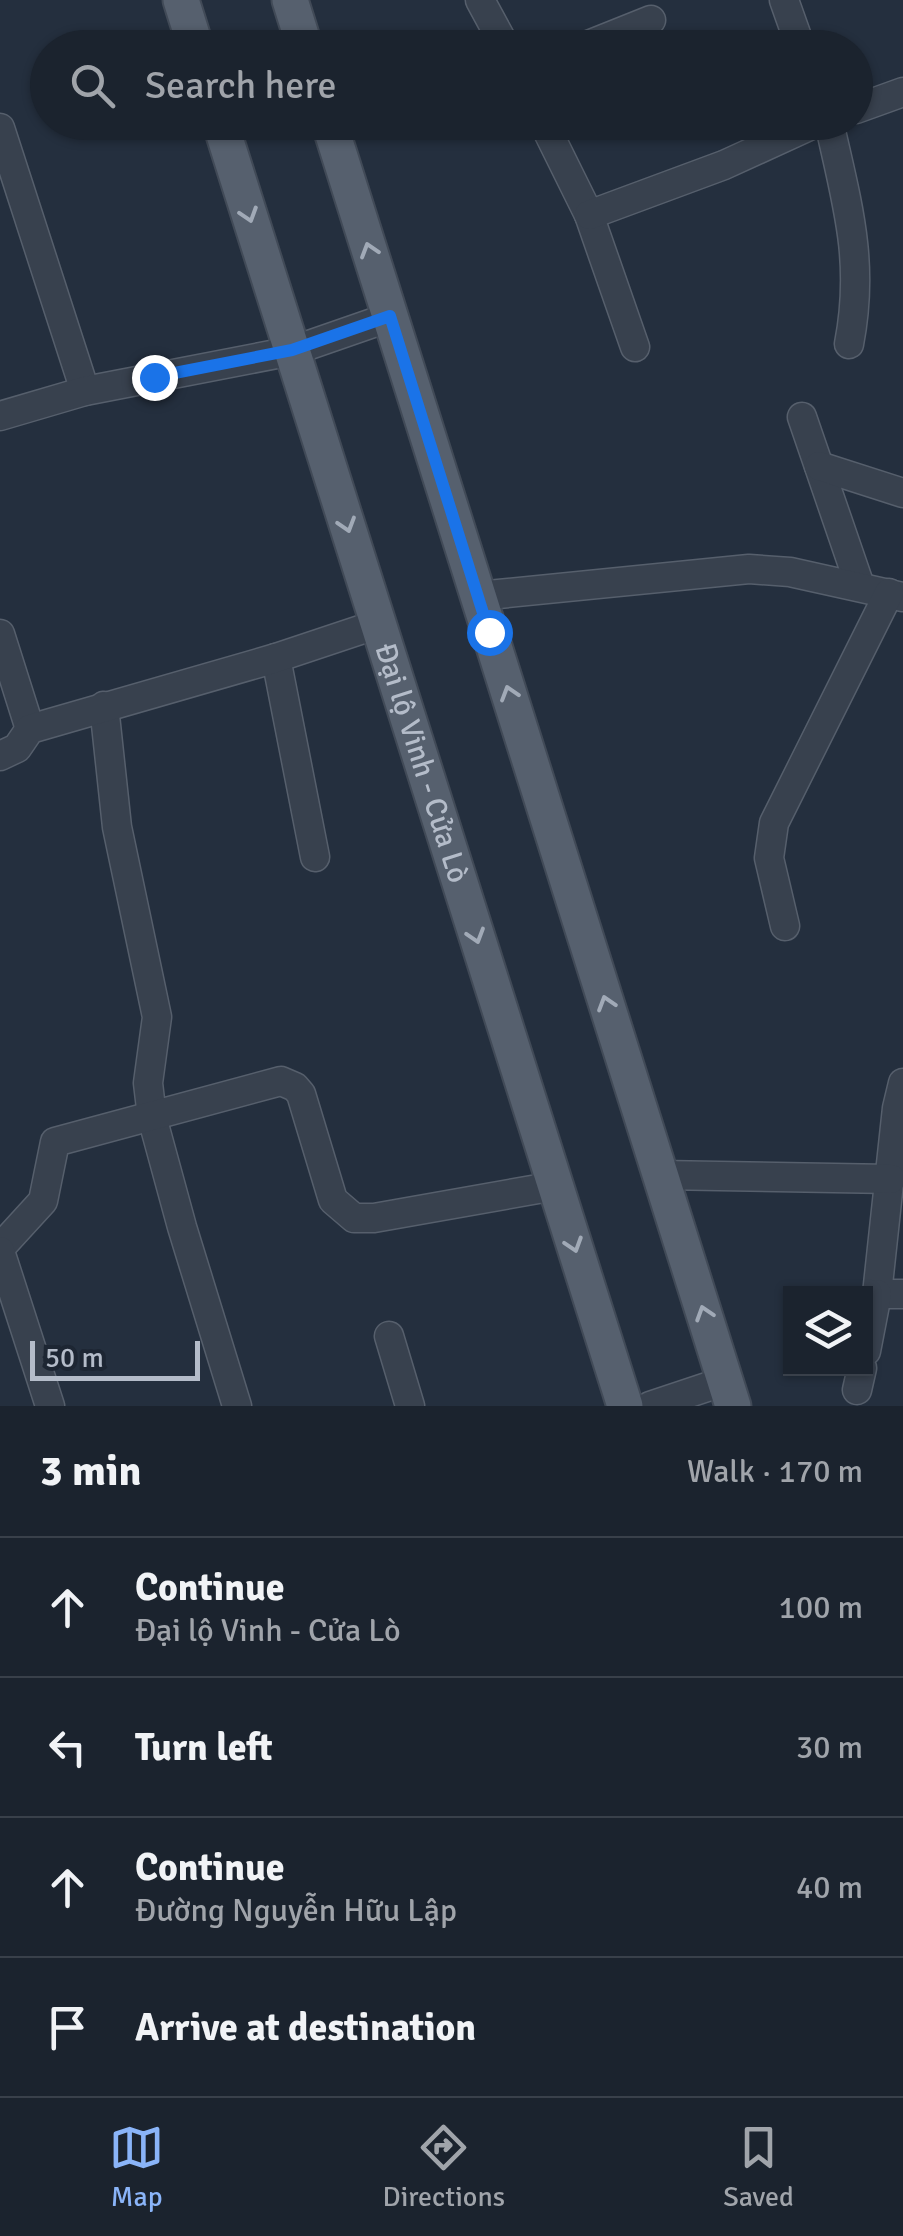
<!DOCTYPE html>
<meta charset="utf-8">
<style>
:root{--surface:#1b232e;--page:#282f3a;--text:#f1f3f6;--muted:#a0a4aa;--line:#39404a;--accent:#8ab4f8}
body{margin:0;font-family:Signika,sans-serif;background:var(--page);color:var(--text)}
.controls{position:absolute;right:30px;bottom:30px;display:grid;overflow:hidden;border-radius:0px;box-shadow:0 2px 8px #0004}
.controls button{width:90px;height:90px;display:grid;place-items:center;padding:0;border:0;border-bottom:2px solid var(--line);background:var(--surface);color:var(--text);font:50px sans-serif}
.scale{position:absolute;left:30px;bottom:25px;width:170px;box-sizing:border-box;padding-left:10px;border:5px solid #b4bcc9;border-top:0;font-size:28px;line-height:35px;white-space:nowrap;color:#b4bcc9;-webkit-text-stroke:8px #1d2633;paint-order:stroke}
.stop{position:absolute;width:30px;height:30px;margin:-22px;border:8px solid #1a73e8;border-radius:50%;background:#fff}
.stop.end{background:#1a73e8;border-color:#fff;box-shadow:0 2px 10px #0008}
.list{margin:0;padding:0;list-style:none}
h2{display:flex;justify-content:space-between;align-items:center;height:130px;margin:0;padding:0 40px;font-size:42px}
h2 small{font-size:32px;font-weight:400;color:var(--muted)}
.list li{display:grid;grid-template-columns:65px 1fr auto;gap:30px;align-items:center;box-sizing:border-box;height:140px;padding:0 40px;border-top:2px solid var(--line)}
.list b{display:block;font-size:38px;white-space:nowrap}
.list p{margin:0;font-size:32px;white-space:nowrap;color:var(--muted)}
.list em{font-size:32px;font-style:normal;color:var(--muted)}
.icon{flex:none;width:55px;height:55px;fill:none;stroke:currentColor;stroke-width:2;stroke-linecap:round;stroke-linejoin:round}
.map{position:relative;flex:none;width:903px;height:1406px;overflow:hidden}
.search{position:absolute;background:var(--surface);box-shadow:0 2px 8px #0004;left:30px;right:30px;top:30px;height:110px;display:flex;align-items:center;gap:25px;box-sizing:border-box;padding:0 35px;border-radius:55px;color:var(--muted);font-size:38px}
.sheet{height:690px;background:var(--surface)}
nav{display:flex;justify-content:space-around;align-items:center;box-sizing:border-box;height:140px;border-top:2px solid var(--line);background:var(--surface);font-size:28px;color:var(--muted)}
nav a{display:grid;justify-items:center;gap:5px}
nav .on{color:var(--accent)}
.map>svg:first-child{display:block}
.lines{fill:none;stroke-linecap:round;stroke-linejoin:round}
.minor-casing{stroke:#565f6c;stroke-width:31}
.major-casing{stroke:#414a57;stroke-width:39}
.minor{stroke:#38414e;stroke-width:28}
.major{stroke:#56606e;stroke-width:35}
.oneway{stroke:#a1aab7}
.route{stroke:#1a73e8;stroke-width:12}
.labels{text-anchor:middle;stroke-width:9;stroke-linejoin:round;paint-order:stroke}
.street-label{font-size:30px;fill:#b4bcc9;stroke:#1d2633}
</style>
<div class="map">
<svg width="903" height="1406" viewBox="0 0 903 1406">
<rect width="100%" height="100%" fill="#242f3e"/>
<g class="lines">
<g class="minor-casing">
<g id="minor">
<path d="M480,0L506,48"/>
<path d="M784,0L801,48"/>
<path d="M581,48L651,20"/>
<path d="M856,109L903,92"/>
<path d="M543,122L589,215L635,347"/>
<path d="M829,122C847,203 865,261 849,344"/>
<path d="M0,128L85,391"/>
<path d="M589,215L724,165L818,122"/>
<path d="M0,416L85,391L292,351L390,317"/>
<path d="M802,417L860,586"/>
<path d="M819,466L903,493"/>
<path d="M478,596L749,569L790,572L903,597"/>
<path d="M0,634L30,729"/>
<path d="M276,658L315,857"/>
<path d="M104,706L117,827L157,1017L148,1083L152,1117L182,1227L237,1406"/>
<path d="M0,756L17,748L30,729L276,658L378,624"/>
<path d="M785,926L769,858L774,823L889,593"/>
<path d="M903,1083L897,1108L877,1294H903"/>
<path d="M660,1175L891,1179"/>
<path d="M0,1248L43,1201L55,1142L281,1081L295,1087L301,1094L333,1200L354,1218H374L555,1186"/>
<path d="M0,1251L50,1406"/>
<path d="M389,1336L410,1406"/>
<path d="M866,1351L877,1294"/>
<path d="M857,1390L862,1368"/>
<path d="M650,1406L725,1381"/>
</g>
</g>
<g class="major-casing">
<g id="major">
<path d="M181,0L196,48"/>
<path d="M290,0L305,48"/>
<path id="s1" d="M220,122L625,1406"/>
<path d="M329,122L733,1406"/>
</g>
</g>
<use href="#minor" class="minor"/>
<use href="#major" class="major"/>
</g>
<defs><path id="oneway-chevron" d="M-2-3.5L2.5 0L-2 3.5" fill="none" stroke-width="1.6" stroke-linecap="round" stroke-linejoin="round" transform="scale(2.5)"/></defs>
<g class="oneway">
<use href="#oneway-chevron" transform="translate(249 215) rotate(72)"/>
<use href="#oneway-chevron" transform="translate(369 250) rotate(-107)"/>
<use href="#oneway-chevron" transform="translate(347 525) rotate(73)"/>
<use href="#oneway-chevron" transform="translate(509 693) rotate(-107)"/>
<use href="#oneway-chevron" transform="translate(476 936) rotate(73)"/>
<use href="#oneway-chevron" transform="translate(606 1003) rotate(-107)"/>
<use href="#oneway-chevron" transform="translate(574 1245) rotate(72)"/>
<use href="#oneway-chevron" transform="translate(704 1313) rotate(-108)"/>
</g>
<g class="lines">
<path class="route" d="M154,377L292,350L390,316L489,632"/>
</g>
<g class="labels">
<g class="street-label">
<text dy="10" stroke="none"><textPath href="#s1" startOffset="672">Đại lộ Vinh - Cửa Lò</textPath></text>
</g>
</g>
</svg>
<div class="controls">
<button><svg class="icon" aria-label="layers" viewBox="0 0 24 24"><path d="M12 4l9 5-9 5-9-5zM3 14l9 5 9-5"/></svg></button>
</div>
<div class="scale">50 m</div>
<div class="stop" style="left:489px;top:632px"></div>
<div class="stop end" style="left:154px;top:377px"></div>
<div class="search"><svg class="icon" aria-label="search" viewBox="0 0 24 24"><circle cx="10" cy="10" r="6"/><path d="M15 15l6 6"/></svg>Search here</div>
</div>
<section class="sheet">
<h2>3 min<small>Walk · 170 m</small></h2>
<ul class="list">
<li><svg class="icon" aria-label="ahead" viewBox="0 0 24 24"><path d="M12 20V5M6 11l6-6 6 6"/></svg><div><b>Continue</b><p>Đại lộ Vinh - Cửa Lò</p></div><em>100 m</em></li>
<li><svg class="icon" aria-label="left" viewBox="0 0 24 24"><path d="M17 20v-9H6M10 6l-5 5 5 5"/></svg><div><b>Turn left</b></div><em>30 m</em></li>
<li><svg class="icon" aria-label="ahead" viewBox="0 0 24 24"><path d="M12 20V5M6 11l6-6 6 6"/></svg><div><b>Continue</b><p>Đường Nguyễn Hữu Lập</p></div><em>40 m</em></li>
<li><svg class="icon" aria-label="arrive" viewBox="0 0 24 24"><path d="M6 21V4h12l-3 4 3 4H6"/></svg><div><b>Arrive at destination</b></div></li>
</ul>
</section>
<nav>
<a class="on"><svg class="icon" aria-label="map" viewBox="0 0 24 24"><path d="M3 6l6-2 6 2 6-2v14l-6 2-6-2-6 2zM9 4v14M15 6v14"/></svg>Map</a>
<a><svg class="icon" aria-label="directions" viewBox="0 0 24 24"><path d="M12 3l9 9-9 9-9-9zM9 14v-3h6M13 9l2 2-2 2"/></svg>Directions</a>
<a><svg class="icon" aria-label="saved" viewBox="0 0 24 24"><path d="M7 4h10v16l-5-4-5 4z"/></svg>Saved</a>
</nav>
